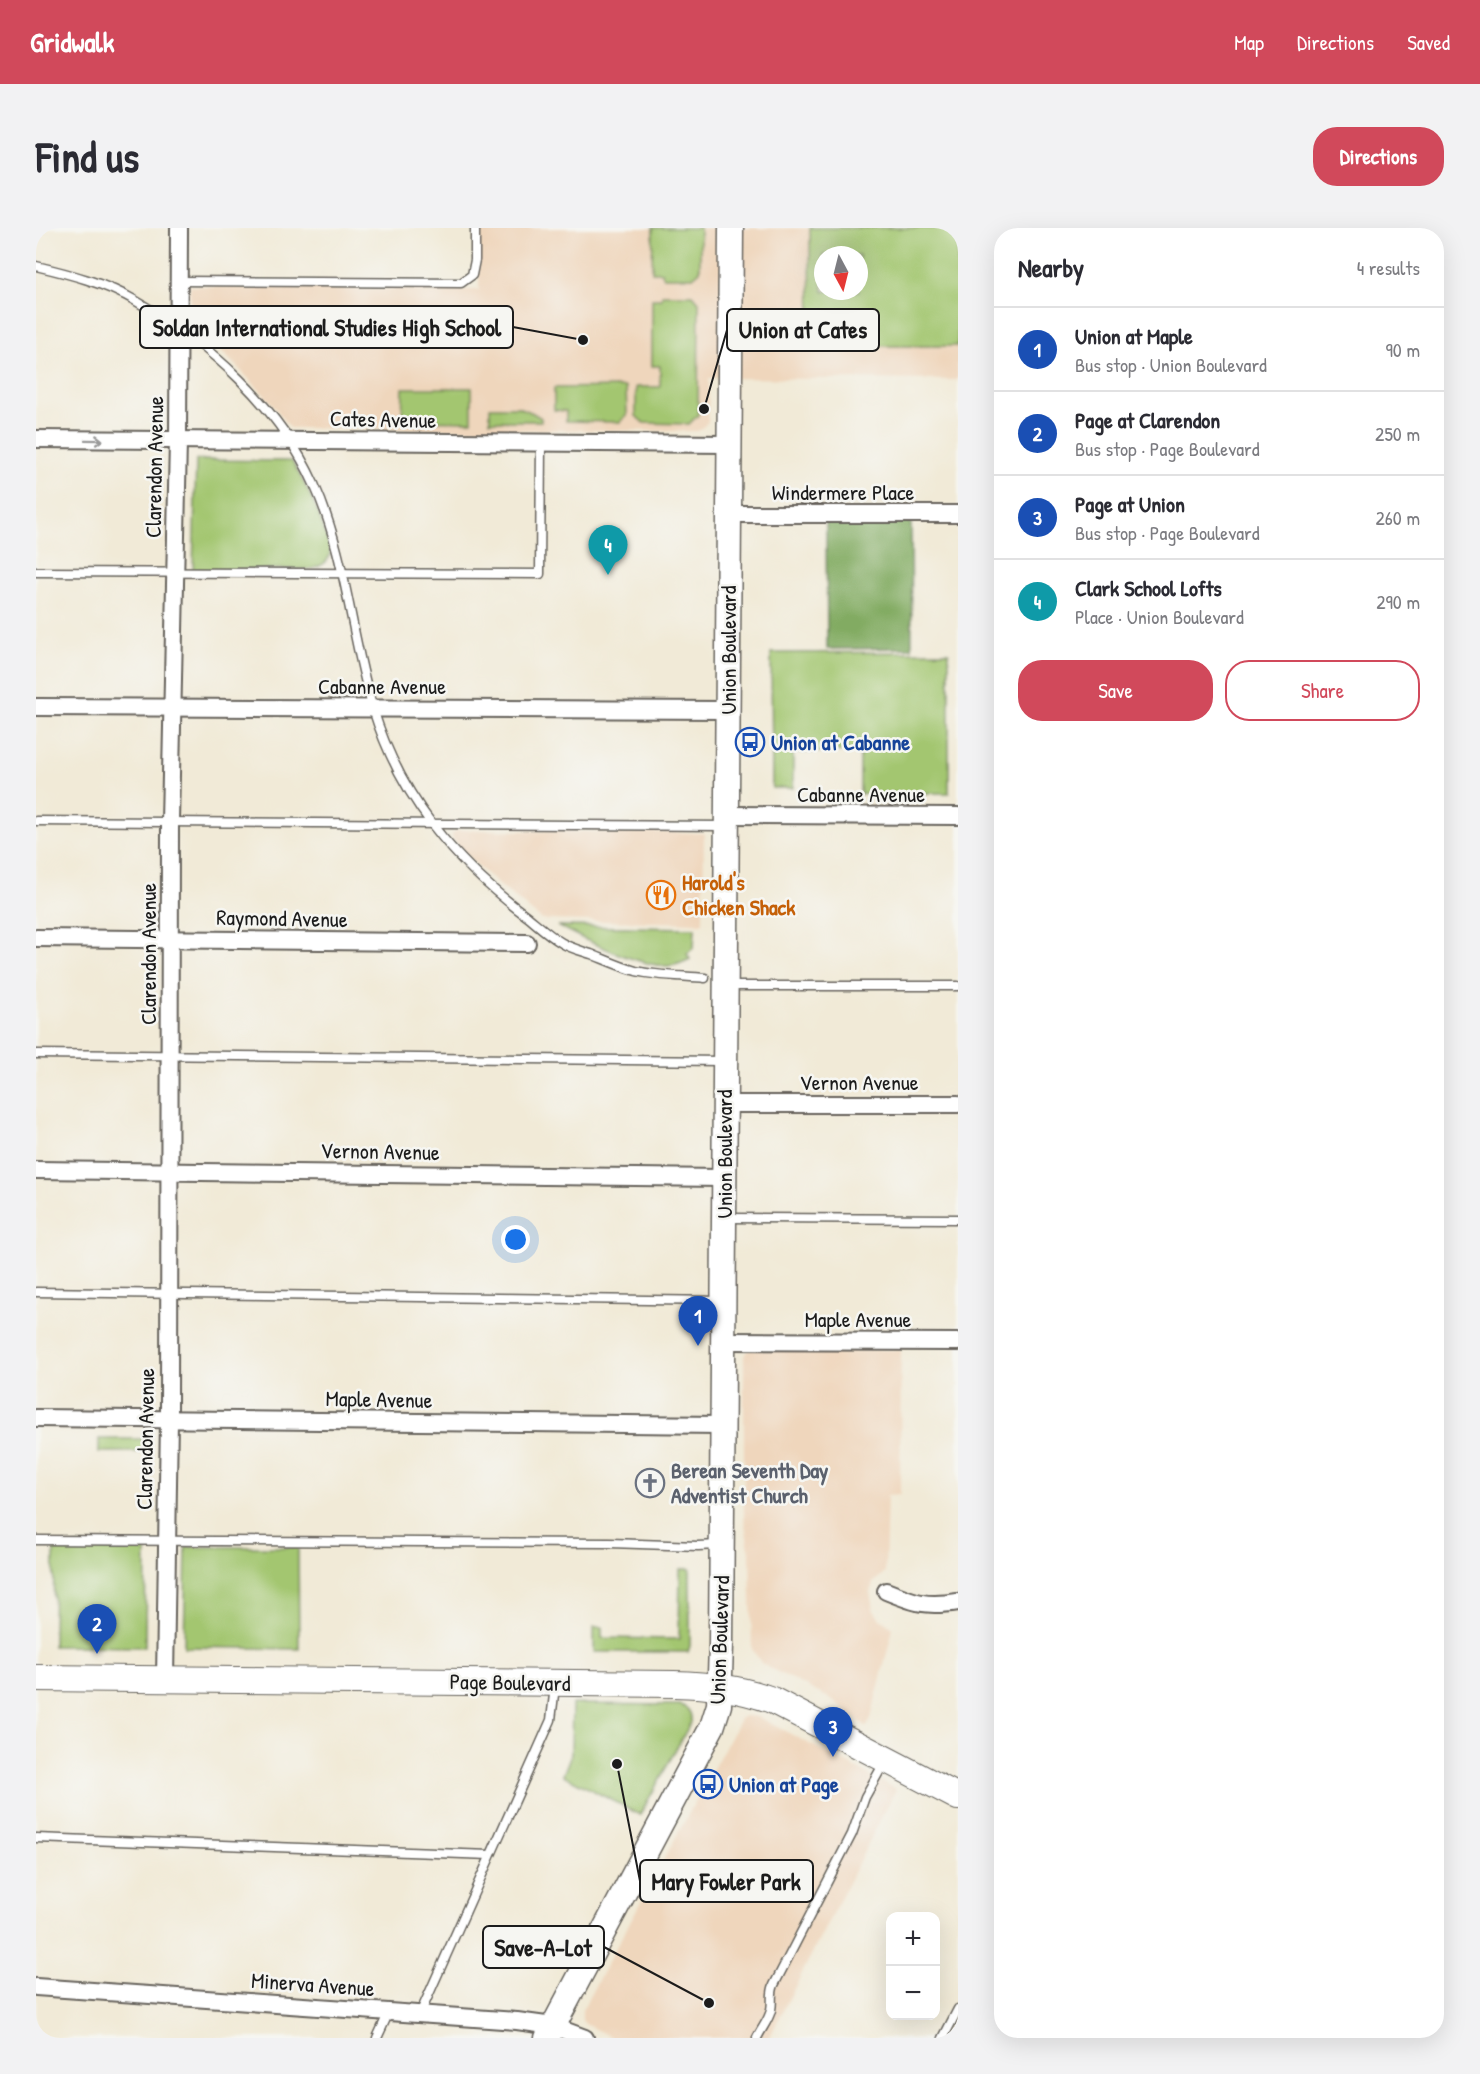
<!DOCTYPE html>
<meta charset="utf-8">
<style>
:root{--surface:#fff;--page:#f2f2f3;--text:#2b2b33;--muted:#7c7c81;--line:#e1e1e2;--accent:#d1495b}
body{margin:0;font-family:"Patrick Hand",sans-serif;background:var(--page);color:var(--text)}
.controls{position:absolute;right:18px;bottom:18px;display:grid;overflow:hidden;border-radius:12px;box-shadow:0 6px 24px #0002}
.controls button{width:54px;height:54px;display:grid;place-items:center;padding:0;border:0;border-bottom:2px solid var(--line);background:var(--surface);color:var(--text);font:30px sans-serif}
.compass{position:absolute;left:778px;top:18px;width:54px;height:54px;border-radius:50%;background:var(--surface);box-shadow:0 6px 24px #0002;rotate:173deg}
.you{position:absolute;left:480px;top:1012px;width:21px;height:21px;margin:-15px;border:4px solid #fff;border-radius:50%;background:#1a73e8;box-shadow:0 0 0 9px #1a73e833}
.badge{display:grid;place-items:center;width:39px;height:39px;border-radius:50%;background:var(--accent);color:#fff;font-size:20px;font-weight:700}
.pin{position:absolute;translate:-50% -50px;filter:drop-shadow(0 2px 3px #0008)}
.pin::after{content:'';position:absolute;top:32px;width:21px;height:18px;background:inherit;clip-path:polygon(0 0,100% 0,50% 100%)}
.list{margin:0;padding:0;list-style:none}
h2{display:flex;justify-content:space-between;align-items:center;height:78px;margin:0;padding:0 24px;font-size:26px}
h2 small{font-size:20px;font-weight:400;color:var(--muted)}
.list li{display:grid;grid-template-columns:39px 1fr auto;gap:18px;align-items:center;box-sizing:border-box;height:84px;padding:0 24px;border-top:2px solid var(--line)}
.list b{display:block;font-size:22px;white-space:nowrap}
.list p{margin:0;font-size:20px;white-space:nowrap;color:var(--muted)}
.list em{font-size:20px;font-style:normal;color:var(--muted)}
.actions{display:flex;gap:12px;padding:18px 24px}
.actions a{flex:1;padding:14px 0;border:2px solid var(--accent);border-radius:24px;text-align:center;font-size:21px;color:var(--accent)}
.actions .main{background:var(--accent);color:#fff}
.map{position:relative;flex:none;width:922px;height:1810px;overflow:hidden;border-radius:24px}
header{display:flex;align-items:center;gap:36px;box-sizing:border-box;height:84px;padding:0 30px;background:var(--accent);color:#fff}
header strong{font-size:28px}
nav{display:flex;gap:33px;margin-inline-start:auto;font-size:21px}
.intro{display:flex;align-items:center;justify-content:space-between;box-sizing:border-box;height:144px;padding:0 36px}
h1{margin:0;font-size:42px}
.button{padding:15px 27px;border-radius:24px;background:var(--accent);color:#fff;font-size:21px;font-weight:700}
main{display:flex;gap:36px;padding:0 36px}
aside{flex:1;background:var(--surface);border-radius:24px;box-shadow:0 6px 24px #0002}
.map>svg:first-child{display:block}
.built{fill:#efd6bc;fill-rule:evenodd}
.green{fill:#a3c670;stroke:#607146;stroke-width:1.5;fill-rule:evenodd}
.forest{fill:#82ab62;stroke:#4f643f;stroke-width:1.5}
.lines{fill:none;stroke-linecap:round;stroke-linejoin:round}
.lane-casing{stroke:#67645d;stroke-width:11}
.street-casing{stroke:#67645d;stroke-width:20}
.secondary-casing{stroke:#67645d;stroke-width:27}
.primary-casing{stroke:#67645d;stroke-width:28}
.lane{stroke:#fff;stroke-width:8}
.street{stroke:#fff;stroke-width:16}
.secondary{stroke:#fff;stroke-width:24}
.primary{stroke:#fff;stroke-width:26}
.oneway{stroke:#999}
.labels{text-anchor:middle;stroke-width:5;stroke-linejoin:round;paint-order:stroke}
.street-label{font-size:22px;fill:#1c1c1c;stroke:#f6f6f2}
.transit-label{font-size:22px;font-weight:bold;fill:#164399;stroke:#f6f6f2;text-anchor:start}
.food-label{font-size:22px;font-weight:bold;fill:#c56008;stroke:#f6f6f2;text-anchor:start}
.worship-label{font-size:22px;font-weight:bold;fill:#5b616d;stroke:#f6f6f2;text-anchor:start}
.leader{fill:none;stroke:#1c1c1c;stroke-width:2}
.callout-dot{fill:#1c1c1c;stroke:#f6f6f2;stroke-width:2}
.callout{fill:#f6f6f2;stroke:#1c1c1c;stroke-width:2}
.callout-label{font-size:24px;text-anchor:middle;font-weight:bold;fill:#1c1c1c}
</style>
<header>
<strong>Gridwalk</strong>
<nav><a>Map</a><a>Directions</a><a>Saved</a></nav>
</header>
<div class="intro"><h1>Find us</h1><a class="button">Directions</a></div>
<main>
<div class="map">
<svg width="922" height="1810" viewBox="0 0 922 1810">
<rect width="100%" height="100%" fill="#f6f6f2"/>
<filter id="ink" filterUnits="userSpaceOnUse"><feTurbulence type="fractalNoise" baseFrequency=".0167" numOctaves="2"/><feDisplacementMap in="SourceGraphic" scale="12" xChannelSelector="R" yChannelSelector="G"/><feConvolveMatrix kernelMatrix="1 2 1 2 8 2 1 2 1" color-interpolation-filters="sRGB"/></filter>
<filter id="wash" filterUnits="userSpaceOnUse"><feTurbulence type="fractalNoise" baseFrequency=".008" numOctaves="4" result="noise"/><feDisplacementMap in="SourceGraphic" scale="24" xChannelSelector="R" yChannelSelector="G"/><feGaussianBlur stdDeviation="1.35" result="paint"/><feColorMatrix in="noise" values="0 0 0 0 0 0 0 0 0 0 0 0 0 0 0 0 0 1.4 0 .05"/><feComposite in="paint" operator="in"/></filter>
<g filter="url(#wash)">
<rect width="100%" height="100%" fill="#f1ead7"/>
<g class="built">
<path d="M443,0H922V152L673,150L672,193L666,201L661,203L254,200L235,174L214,152L189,127L154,98V58L443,62ZM787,27H823V63H787Z"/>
<path d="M422,602L668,605L667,695L506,692L462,656L431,628L416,609L417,605Z"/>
<path d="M714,1121L865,1122L864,1266L851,1267L849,1344L837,1355L834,1364L837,1381L843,1390L857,1400L835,1490L831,1499L793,1470L726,1436L716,1421L714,1328L708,1290V1128Z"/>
<path d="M709,1488L722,1489L860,1561L733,1810H577L549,1796L546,1792V1782L704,1491Z"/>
</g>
<g class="green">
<path d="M617,0H664V43L657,49H627L626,44H616Z"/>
<path d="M774,0H922V118H775ZM787,27H823V63H787Z"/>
<path d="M626,67H657L663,74L662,187L653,196L608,195L600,188V159H624V138H616V71H626Z"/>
<path d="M590,159L591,187L584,194L530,193V183L518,182V160Z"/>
<path d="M367,160H436V193L366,192Z"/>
<path d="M454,179H483L497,185L505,190V193H454Z"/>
<path d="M160,232L256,233C269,257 282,279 289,306C291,311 294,319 294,324C294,335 283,339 275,341L157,342Z"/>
<path d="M913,424V565L824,566V523L757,524V560H736L735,425Z"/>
<path d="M522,698L659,700L658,719L651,726L654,731C647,735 641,737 632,738C603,738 548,712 522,698Z"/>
<rect x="63" y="1211" width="47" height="13"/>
<path d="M18,1317L110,1319L109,1419L17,1418Z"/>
<path d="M150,1319H262L263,1421L148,1419Z"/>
<path d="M644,1341H654V1418L652,1424H558V1399H566V1410L643,1411Z"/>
<path d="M536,1476L643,1477C652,1479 656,1484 655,1494L604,1587L527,1547L535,1526Z"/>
</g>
<path class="forest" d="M875,293L876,420L791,421L790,294Z"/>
</g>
<g filter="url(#ink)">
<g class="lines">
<g class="lane-casing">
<g id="lane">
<path d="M0,38C34,46 69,55 100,73C173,115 243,178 278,256C311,329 314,406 337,481C364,569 419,635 492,689C503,698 514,708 526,715C534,720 546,723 555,726C570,732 585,739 600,743C621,748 647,748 669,750"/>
<path d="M142,53L425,55L436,47L439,32V0"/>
<path d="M0,344L504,346L505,215"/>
<path d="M0,593L688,598"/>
<path d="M691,758H922"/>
<path d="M0,826L688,833"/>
<path d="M691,990L922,991"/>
<path d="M0,1064L686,1073"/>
<path d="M0,1312L574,1315L662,1318L682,1317"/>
<path d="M0,1610L454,1627"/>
<path d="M384,1786L515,1492L519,1458"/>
<path d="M341,1810L353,1784"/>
<path d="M721,1810C725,1801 733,1792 735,1782C737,1773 734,1766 738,1757L816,1606L829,1569L848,1535"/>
<path d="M907,1810L922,1781"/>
</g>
</g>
<g class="street-casing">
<g id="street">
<path d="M0,211L693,216"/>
<path d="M693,286H922"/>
<path d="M0,479L692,482"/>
<path d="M691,587L922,588"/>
<path d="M0,710L491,715"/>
<path d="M689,876H922"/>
<path d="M0,942L688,950"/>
<path d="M687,1113L922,1114"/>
<path d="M0,1190L686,1197"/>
<path d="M850,1363C880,1375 889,1379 922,1374"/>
<path d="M129,1451L133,1191L134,594L142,213L143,0"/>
<path d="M0,1759L481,1793L517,1798L549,1810"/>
</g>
</g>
<g class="secondary-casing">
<path id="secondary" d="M511,1810L676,1499L683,1477L685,1417L695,0"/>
</g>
<g class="primary-casing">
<path id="primary" d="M0,1450L638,1456C672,1457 704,1460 736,1472L922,1569"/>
</g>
<use href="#lane" class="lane"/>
<use href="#street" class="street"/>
<use href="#secondary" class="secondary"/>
<use href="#primary" class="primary"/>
</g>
<defs><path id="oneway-shaft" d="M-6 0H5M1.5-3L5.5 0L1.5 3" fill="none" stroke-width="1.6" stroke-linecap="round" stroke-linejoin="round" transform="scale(1.5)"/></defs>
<use class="oneway" href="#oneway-shaft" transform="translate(58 212) rotate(1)"/>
</g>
<defs>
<g id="bus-ring" transform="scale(1.5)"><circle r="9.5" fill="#f6f6f2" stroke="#1a4fb4" stroke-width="1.5"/><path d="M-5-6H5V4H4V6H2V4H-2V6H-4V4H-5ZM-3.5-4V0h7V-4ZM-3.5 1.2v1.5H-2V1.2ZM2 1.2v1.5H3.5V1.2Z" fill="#1a4fb4"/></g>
<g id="restaurant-ring" transform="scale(1.5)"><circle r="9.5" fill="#f6f6f2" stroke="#e8710a" stroke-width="1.5"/><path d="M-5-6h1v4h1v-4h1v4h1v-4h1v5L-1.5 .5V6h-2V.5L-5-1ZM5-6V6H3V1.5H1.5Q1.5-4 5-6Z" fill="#e8710a"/></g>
<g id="church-ring" transform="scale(1.5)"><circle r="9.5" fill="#f6f6f2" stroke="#6b7280" stroke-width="1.5"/><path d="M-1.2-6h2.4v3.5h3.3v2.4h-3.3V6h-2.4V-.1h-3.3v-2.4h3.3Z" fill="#6b7280"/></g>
</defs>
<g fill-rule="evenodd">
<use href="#bus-ring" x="714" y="514"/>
<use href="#restaurant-ring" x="625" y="667"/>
<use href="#church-ring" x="614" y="1255"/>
<use href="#bus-ring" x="672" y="1556"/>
</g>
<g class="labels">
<g class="street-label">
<text transform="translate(347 191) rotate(1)" y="8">Cates Avenue</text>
<text transform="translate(118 239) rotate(-89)" y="8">Clarendon Avenue</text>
<text x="807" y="272">Windermere Place</text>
<text transform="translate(692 422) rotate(-90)" y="8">Union Boulevard</text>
<text x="346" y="466">Cabanne Avenue</text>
<text x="825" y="574">Cabanne Avenue</text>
<text transform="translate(246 690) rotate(1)" y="8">Raymond Avenue</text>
<text transform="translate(112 726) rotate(-90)" y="8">Clarendon Avenue</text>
<text x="823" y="862">Vernon Avenue</text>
<text transform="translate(344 923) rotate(1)" y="8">Vernon Avenue</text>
<text transform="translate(688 926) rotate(-90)" y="8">Union Boulevard</text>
<text x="822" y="1099">Maple Avenue</text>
<text transform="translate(343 1171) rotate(1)" y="8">Maple Avenue</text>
<text transform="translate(109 1211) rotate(-89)" y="8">Clarendon Avenue</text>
<text transform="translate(683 1412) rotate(-88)" y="8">Union Boulevard</text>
<text transform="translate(474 1454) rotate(1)" y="8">Page Boulevard</text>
<text transform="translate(277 1756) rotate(4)" y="8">Minerva Avenue</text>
</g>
<g class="transit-label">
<text x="735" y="522">Union at Cabanne</text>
<text x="693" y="1564">Union at Page</text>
</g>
<g class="food-label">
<text x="646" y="662">Harold's<tspan x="646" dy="25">Chicken Shack</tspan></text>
</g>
<g class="worship-label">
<text x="635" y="1250">Berean Seventh Day<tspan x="635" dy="25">Adventist Church</tspan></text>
</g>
</g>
<path class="leader" d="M547 112L477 99M668 181L691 102M581 1536L604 1653M673 1775L568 1719"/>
<g class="callout-dot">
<circle cx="547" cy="112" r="6"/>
<circle cx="668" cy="181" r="6"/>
<circle cx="581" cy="1536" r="6"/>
<circle cx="673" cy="1775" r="6"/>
</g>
<g class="callout">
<rect x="104" y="78" width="373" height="42" rx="6"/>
<rect x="691" y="81" width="152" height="42" rx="6"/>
<rect x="604" y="1632" width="173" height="42" rx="6"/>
<rect x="447" y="1698" width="121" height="42" rx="6"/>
</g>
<g class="callout-label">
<text x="291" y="108">Soldan International Studies High School</text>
<text x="767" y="110">Union at Cates</text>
<text x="690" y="1662">Mary Fowler Park</text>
<text x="507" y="1728">Save-A-Lot</text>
</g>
</svg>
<div class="controls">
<button>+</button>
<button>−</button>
</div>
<svg class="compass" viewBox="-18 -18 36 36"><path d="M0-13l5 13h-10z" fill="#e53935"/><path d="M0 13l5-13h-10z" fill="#7c7c81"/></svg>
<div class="you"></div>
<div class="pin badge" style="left:662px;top:1118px;background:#1a4fb4">1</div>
<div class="pin badge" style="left:61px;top:1426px;background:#1a4fb4">2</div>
<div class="pin badge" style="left:797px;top:1529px;background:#1a4fb4">3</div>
<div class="pin badge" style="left:572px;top:347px;background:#0f9aa8">4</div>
</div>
<aside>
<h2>Nearby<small>4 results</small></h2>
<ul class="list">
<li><span class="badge" style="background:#1a4fb4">1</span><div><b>Union at Maple</b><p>Bus stop · Union Boulevard</p></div><em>90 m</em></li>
<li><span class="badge" style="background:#1a4fb4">2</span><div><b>Page at Clarendon</b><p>Bus stop · Page Boulevard</p></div><em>250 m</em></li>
<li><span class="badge" style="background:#1a4fb4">3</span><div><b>Page at Union</b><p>Bus stop · Page Boulevard</p></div><em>260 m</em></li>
<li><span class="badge" style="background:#0f9aa8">4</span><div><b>Clark School Lofts</b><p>Place · Union Boulevard</p></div><em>290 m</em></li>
</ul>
<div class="actions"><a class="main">Save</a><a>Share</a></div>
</aside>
</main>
